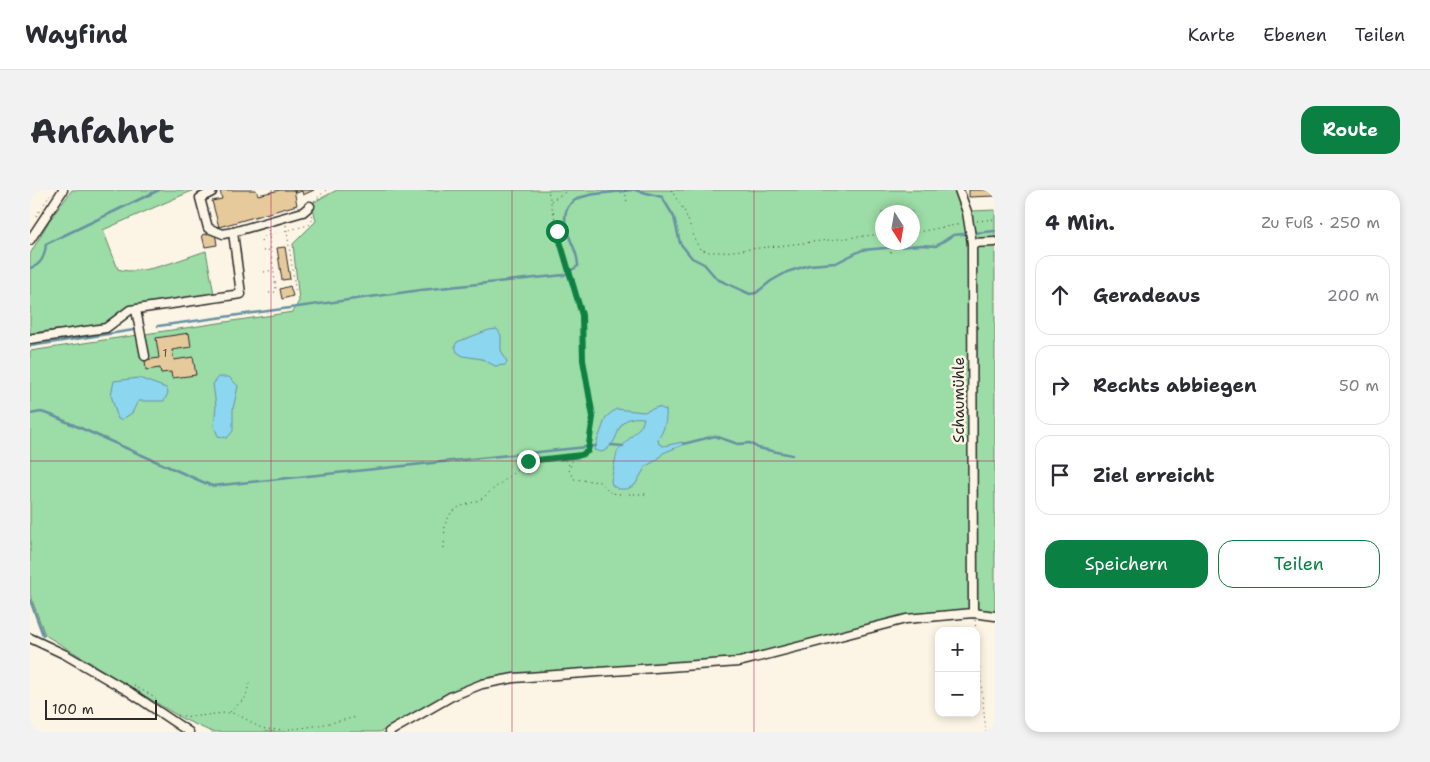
<!DOCTYPE html>
<html lang="de">
<meta charset="utf-8">
<style>
:root{--surface:#fff;--page:#f2f2f3;--text:#2b2b33;--muted:#7c7c81;--line:#e1e1e2;--accent:#0b8043}
body{margin:0;font-family:"Shantell Sans",sans-serif;background:var(--page);color:var(--text)}
.controls{position:absolute;right:15px;bottom:15px;display:grid;overflow:hidden;border-radius:10px;box-shadow:0 2px 8px #0003}
.controls button{width:45px;height:45px;display:grid;place-items:center;padding:0;border:0;border-bottom:1px solid var(--line);background:var(--surface);color:var(--text);font:25px sans-serif}
.compass{position:absolute;left:845px;top:15px;width:45px;height:45px;border-radius:50%;background:var(--surface);box-shadow:0 2px 8px #0003;rotate:169deg}
.scale{position:absolute;left:15px;bottom:12px;width:112px;box-sizing:border-box;padding-left:5px;border:2px solid #2b2b2b;border-top:0;font-size:14px;line-height:18px;white-space:nowrap;color:#2b2b2b;-webkit-text-stroke:4px #fcf5e5;paint-order:stroke}
.stop{position:absolute;width:15px;height:15px;margin:-11px;border:4px solid #0b8043;border-radius:50%;background:#fff}
.stop.end{background:#0b8043;border-color:#fff;box-shadow:0 1px 5px #0008}
.list{margin:0;padding:0;list-style:none}
h2{display:flex;justify-content:space-between;align-items:center;height:65px;margin:0;padding:0 20px;font-size:21px}
h2 small{font-size:16px;font-weight:400;color:var(--muted)}
.list li{display:grid;grid-template-columns:32px 1fr auto;gap:15px;align-items:center;box-sizing:border-box;height:80px;margin:0 10px 10px;padding:0 10px;border:1px solid var(--line);border-radius:15px}
.list b{display:block;font-size:19px;white-space:nowrap}
.list em{font-size:16px;font-style:normal;color:var(--muted)}
.actions{display:flex;gap:10px;padding:15px 20px}
.actions a{flex:1;padding:11px 0;border:1px solid var(--accent);border-radius:15px;text-align:center;font-size:18px;color:var(--accent)}
.actions .main{background:var(--accent);color:#fff}
.icon{flex:none;width:28px;height:28px;fill:none;stroke:currentColor;stroke-width:2;stroke-linecap:round;stroke-linejoin:round}
.map{position:relative;flex:none;width:965px;height:542px;overflow:hidden;border-radius:15px}
header{display:flex;align-items:center;gap:30px;box-sizing:border-box;height:70px;padding:0 25px;background:var(--surface);border-bottom:1px solid var(--line)}
header strong{font-size:24px}
nav{display:flex;gap:28px;margin-inline-start:auto;font-size:18px}
.intro{display:flex;align-items:center;justify-content:space-between;box-sizing:border-box;height:120px;padding:0 30px}
h1{margin:0;font-size:35px}
.button{padding:12px 22px;border-radius:15px;background:var(--accent);color:#fff;font-size:18px;font-weight:700}
main{display:flex;gap:30px;padding:0 30px}
aside{flex:1;background:var(--surface);border-radius:15px;box-shadow:0 2px 8px #0003}
.map>svg:first-child{display:block}
.green{fill:#9cdca6;stroke:#648468;fill-rule:evenodd}
.water{fill:#8dd6ef;stroke:#6692a1}
.lines{fill:none;stroke-linecap:round;stroke-linejoin:round}
.stream{stroke:#6692a1;stroke-width:2.5}
.building{fill:#e6ca9b;stroke:#2b2b2b}
.minor-casing{stroke:#2b2b2b;stroke-width:11}
.path{stroke:#2b2b2b;stroke-width:1;stroke-dasharray:1 4;stroke-linecap:butt}
.minor{stroke:#fcf5e5;stroke-width:8}
.route{stroke:#0b8043;stroke-width:6}
.grid{fill:none;stroke:#c2185b;stroke-width:1;stroke-opacity:0.55}
.labels{text-anchor:middle;stroke-width:5;stroke-linejoin:round;paint-order:stroke}
.number-label{font-size:12px;fill:#5a5347}
.street-label{font-size:15px;fill:#2b2b2b;stroke:#fcf5e5}
</style>
<header>
<strong>Wayfind</strong>
<nav><a>Karte</a><a>Ebenen</a><a>Teilen</a></nav>
</header>
<div class="intro"><h1>Anfahrt</h1><a class="button">Route</a></div>
<main>
<div class="map">
<svg width="965" height="542" viewBox="0 0 965 542">
<rect width="100%" height="100%" fill="#fcf5e5"/>
<filter id="ink" filterUnits="userSpaceOnUse"><feTurbulence type="fractalNoise" baseFrequency=".02" numOctaves="2"/><feDisplacementMap in="SourceGraphic" scale="10" xChannelSelector="R" yChannelSelector="G"/><feConvolveMatrix kernelMatrix="1 2 1 2 8 2 1 2 1" color-interpolation-filters="sRGB"/></filter>
<g filter="url(#ink)">
<g class="green">
<path d="M42,0H164L73,40L88,79C111,87 153,68 176,61L184,104L94,119L78,134L0,143V64L19,31Z"/>
<path d="M307,0H923L942,21L965,20V423L928,421L884,425L734,463L682,472L481,485L447,493L350,542H182L153,529L15,445L0,405V161L263,122L269,111L263,54L286,31L282,13ZM852,22H882V52H852Z"/>
</g>
<g class="water">
<path d="M467,139L471,145V160L477,172L475,175L465,176L452,169L433,166L427,162L425,156L427,152L459,140Z"/>
<path d="M189,187H199L208,196L203,219V241L197,248L188,246L184,236L186,216L183,194Z"/>
<path d="M109,188L136,198L138,203L134,211H108L102,223L91,230L88,229L81,205L84,191Z"/>
<path d="M628,217L636,220C637,230 634,241 628,249L629,254L633,256L653,252L655,254L633,263L627,270L616,276L605,295L597,299H588L582,295L581,291L587,262L612,235L614,228C580,224 595,252 572,262L564,260L576,227L586,219L614,222Z"/>
</g>
<g class="lines">
<g class="stream">
<path d="M605,0L632,7L644,27L650,53L662,68L674,74L687,89L720,104L726,103L741,91L757,82L779,75L806,73L832,60L891,55L906,56L923,45L965,41"/>
<path d="M0,78C12,75 15,65 16,54L129,0"/>
<path d="M128,136L391,100L534,85L548,76C548,64 543,57 539,46C521,0 567,5 602,0"/>
<path d="M0,156L104,140"/>
<path d="M0,224L11,222L21,225L182,296L566,256"/>
<path d="M653,254L685,246L708,254L720,253L728,258L762,265"/>
<path d="M581,255L593,256"/>
<path d="M0,410L13,445"/>
</g>
</g>
<g class="building">
<path d="M190,0H226L228,5L250,0H264L267,15L189,37L182,11L192,9Z"/>
<path d="M265,0H284L273,5L272,1L266,3Z"/>
<path d="M939,0H965V6L939,7Z"/>
<path d="M185,42L187,55L175,57L172,45Z"/>
<path d="M255,57L260,89L252,90L247,58Z"/>
<path d="M260,96L263,106L252,109L250,99Z"/>
<path d="M159,143L161,157L142,160L144,170L163,167L166,185L142,188L141,182L131,183L130,178L116,180L115,170L129,168L126,148Z"/>
</g>
<g class="lines">
<g class="minor-casing">
<g id="minor">
<path d="M182,0V2L170,8L178,38L193,44L203,42"/>
<path d="M929,0L937,22L942,53L943,423"/>
<path d="M0,50L33,0"/>
<path d="M942,53L965,52"/>
<path d="M106,120L115,166"/>
<path d="M0,149L76,138L100,120L211,104L203,42L273,22L280,16"/>
<path d="M0,448L36,465L98,501L159,542"/>
<path d="M359,542L422,506L452,494L484,488L709,472L876,429L943,423L965,426"/>
</g>
</g>
<g class="path">
<path d="M536,0H539"/>
<path d="M595,0L597,12"/>
<path d="M641,0L655,22L666,52L670,59L679,62H694L852,44"/>
<path d="M284,11L296,0"/>
<path d="M521,11L537,1"/>
<path d="M6,26L20,5"/>
<path d="M947,31L965,29"/>
<path d="M256,35L266,104"/>
<path d="M882,43L931,34"/>
<path d="M231,51L233,47L239,45L238,40"/>
<path d="M860,52L861,64"/>
<path d="M233,61L240,60"/>
<path d="M234,82L243,80"/>
<path d="M239,103L245,102L246,99L239,45L279,35L283,29L282,23"/>
<path d="M544,266L539,280L544,289L570,292L581,303L590,304H616"/>
<path d="M531,267L539,275"/>
<path d="M414,358L415,334L421,323L429,317L450,310L498,271L551,265L558,261L563,227L553,170L552,125L536,77L518,0"/>
<path d="M945,430L946,441"/>
<path d="M946,442L956,542"/>
<path d="M104,496L123,506L129,512"/>
<path d="M200,522L216,507L219,493"/>
<path d="M148,525C165,529 181,523 198,523C211,522 223,537 236,539C264,542 300,533 327,527"/>
</g>
<use href="#minor" class="minor"/>
</g>
</g>
<g class="lines" filter="url(#ink)">
<path class="route" d="M498,271L551,265L558,261L563,227L553,170L552,125L527,41"/>
</g>
<path class="grid" d="M241,0V542M482,0V542M724,0V542M0,271H965"/>
<g class="labels">
<g class="number-label">
<text x="135" y="167">1</text>
</g>
<g class="street-label">
<text transform="translate(929 210) rotate(-90)" y="5">Schaumühle</text>
</g>
</g>
</svg>
<div class="controls">
<button>+</button>
<button>−</button>
</div>
<svg class="compass" viewBox="-18 -18 36 36"><path d="M0-13l5 13h-10z" fill="#e53935"/><path d="M0 13l5-13h-10z" fill="#7c7c81"/></svg>
<div class="scale">100 m</div>
<div class="stop" style="left:527px;top:41px"></div>
<div class="stop end" style="left:498px;top:271px"></div>
</div>
<aside>
<h2>4 Min.<small>Zu Fuß · 250 m</small></h2>
<ul class="list">
<li><svg class="icon" aria-label="ahead" viewBox="0 0 24 24"><path d="M12 20V5M6 11l6-6 6 6"/></svg><div><b>Geradeaus</b></div><em>200 m</em></li>
<li><svg class="icon" aria-label="right" viewBox="0 0 24 24"><path d="M7 20v-9h11M14 6l5 5-5 5"/></svg><div><b>Rechts abbiegen</b></div><em>50 m</em></li>
<li><svg class="icon" aria-label="arrive" viewBox="0 0 24 24"><path d="M6 21V4h12l-3 4 3 4H6"/></svg><div><b>Ziel erreicht</b></div></li>
</ul>
<div class="actions"><a class="main">Speichern</a><a>Teilen</a></div>
</aside>
</main>
